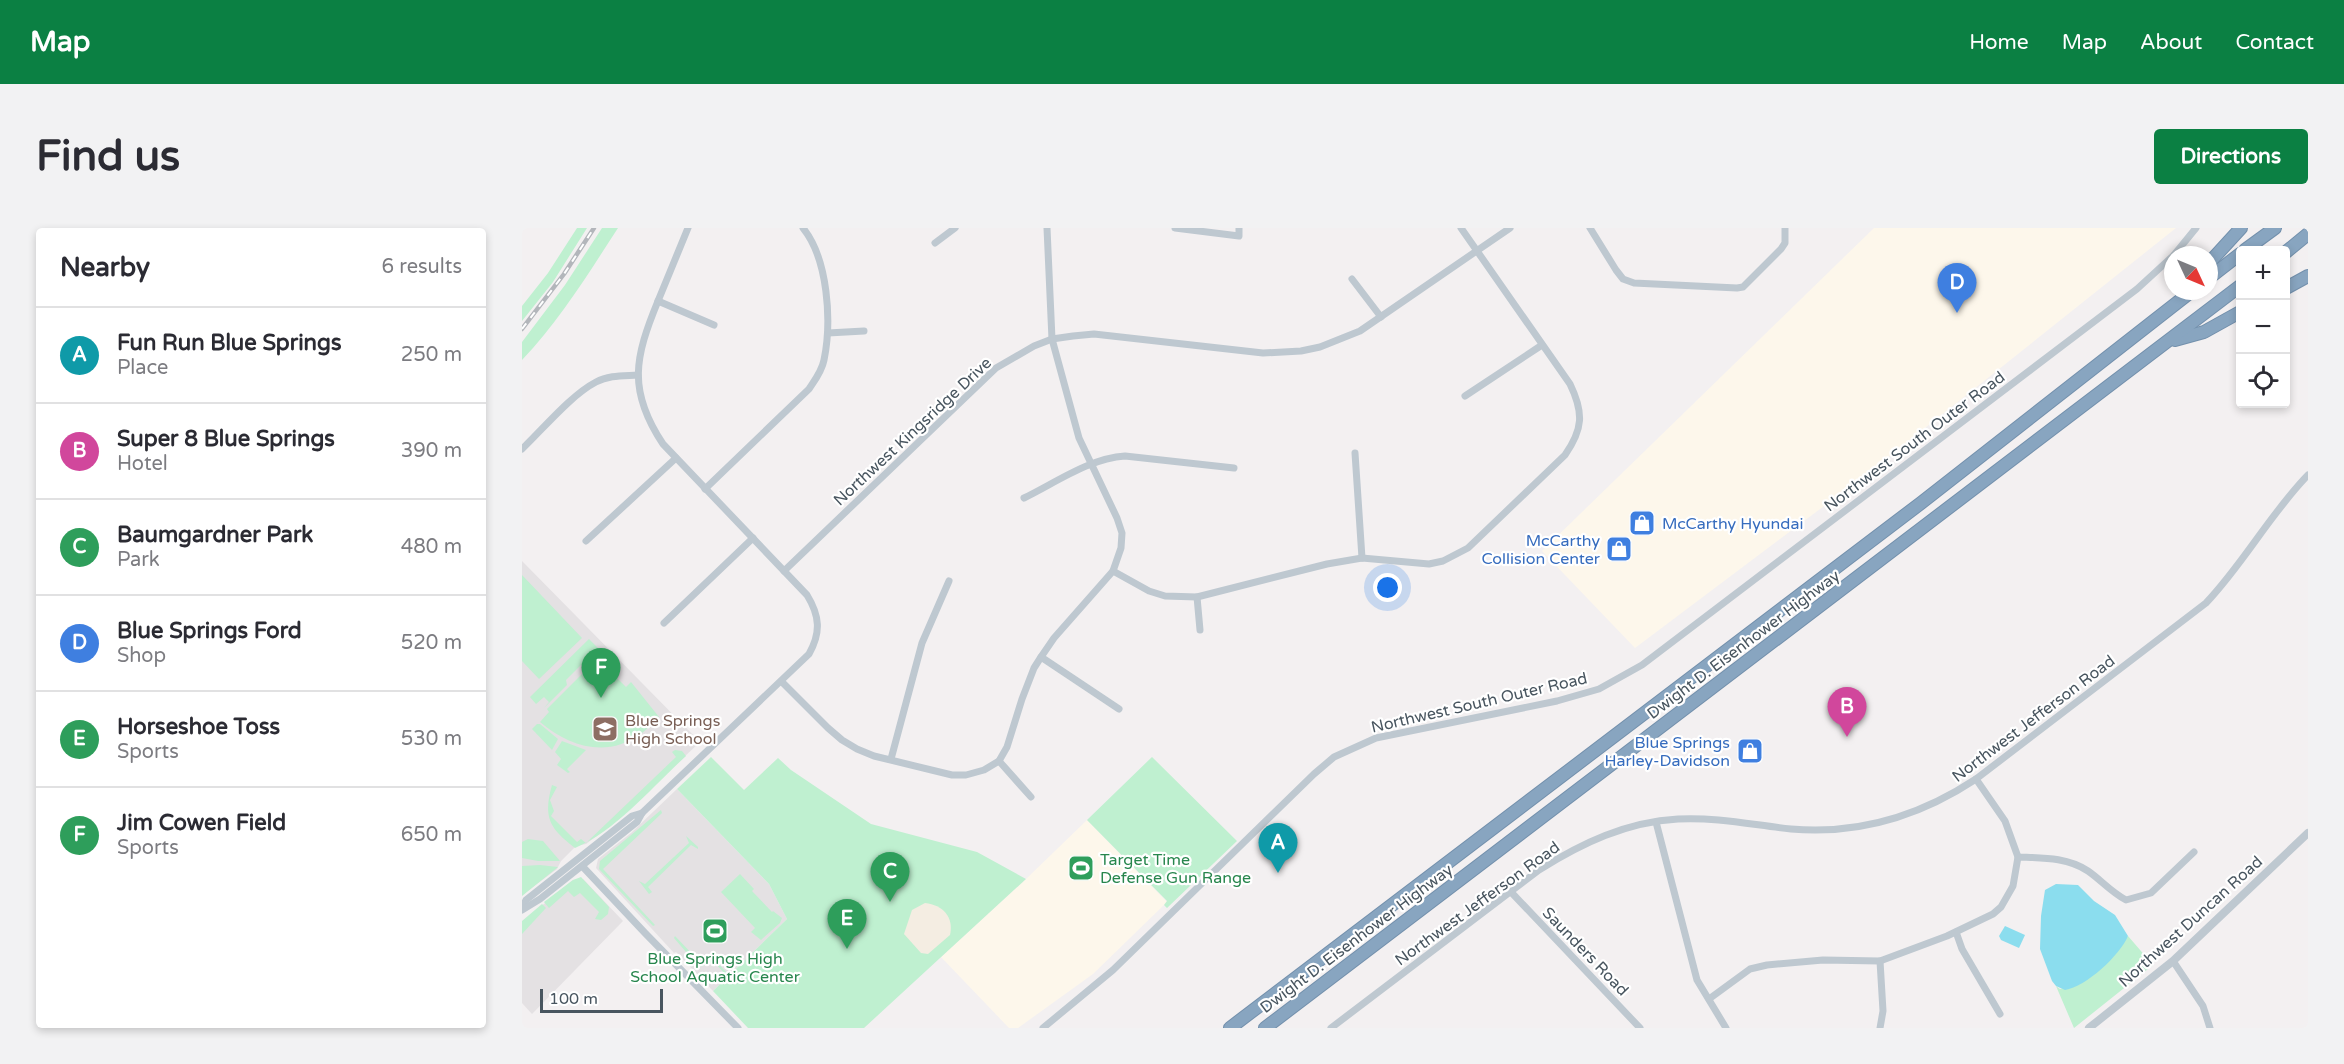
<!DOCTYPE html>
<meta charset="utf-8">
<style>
:root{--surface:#fff;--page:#f2f2f3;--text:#2b2b33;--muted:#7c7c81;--line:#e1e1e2;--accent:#0b8043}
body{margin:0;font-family:"Varela Round",sans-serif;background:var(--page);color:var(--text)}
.controls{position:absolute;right:18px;top:18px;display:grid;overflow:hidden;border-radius:6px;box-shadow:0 3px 9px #0003}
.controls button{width:54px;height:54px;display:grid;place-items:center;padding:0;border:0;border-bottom:2px solid var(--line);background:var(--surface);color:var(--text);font:30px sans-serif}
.compass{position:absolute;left:1642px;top:18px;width:54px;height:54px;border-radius:50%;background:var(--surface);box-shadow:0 3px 9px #0003;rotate:134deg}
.scale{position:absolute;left:18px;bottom:15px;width:123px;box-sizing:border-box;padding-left:6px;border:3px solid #48555f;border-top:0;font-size:16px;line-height:21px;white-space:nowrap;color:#48555f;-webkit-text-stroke:4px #fff;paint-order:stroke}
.you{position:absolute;left:866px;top:360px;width:21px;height:21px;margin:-15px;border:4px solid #fff;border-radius:50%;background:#1a73e8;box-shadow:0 0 0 9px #1a73e833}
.badge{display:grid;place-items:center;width:39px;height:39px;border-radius:50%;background:var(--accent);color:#fff;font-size:20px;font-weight:700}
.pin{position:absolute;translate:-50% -50px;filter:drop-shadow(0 2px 3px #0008)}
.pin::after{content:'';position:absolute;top:32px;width:21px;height:18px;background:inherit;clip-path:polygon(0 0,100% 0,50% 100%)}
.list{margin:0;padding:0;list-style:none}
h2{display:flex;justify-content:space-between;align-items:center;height:78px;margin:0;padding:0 24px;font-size:26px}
h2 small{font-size:20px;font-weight:400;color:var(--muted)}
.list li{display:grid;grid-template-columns:39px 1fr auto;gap:18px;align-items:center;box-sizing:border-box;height:96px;padding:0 24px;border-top:2px solid var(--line)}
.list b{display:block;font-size:22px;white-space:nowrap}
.list p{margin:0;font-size:20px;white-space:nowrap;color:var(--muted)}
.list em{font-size:20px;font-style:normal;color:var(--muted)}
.icon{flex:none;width:33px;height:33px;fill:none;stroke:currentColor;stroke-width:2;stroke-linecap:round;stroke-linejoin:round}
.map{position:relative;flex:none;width:1786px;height:800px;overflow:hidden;border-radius:6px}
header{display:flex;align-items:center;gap:36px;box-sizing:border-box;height:84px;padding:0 30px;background:var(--accent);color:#fff}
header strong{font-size:28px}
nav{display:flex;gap:33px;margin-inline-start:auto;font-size:21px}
.intro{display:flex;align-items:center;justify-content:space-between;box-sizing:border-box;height:144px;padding:0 36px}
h1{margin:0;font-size:42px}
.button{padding:15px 27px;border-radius:6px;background:var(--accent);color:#fff;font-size:21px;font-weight:700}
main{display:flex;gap:36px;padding:0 36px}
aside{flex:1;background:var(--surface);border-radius:6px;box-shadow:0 3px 9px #0003}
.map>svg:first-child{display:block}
.commercial{fill:#fdf7eb}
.education{fill:#e4e1e3}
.green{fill:#bff0d0}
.sand{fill:#f4ede2}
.water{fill:#8bddee}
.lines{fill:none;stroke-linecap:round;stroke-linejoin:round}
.motorway-casing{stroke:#7390ac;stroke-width:14}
.minor{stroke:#bec8d0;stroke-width:7}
.tertiary{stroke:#bec8d0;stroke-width:8}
.motorway{stroke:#88a5c0;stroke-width:12}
.rail-casing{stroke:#b3b6bb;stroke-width:4.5}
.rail{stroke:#fff;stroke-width:2;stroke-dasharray:7;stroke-linecap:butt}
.labels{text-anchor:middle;stroke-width:4.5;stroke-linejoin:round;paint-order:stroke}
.street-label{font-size:16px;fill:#48555f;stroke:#fff}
.shop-label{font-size:16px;fill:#366cbe;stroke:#fff;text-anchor:end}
.education-label{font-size:16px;fill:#785e54;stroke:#fff;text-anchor:start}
.leisure-label{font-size:16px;fill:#27864d;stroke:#fff;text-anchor:start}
</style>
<header>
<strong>Map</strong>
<nav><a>Home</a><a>Map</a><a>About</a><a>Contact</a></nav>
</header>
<div class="intro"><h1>Find us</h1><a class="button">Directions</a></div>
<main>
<aside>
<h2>Nearby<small>6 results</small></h2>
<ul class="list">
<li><span class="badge" style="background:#0f9aa8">A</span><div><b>Fun Run Blue Springs</b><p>Place</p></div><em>250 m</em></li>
<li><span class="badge" style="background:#d1479c">B</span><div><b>Super 8 Blue Springs</b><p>Hotel</p></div><em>390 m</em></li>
<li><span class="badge" style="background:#2e9e5b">C</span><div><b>Baumgardner Park</b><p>Park</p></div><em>480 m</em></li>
<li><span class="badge" style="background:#3f7fe0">D</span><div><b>Blue Springs Ford</b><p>Shop</p></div><em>520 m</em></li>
<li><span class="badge" style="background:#2e9e5b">E</span><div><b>Horseshoe Toss</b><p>Sports</p></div><em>530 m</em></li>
<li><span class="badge" style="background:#2e9e5b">F</span><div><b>Jim Cowen Field</b><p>Sports</p></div><em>650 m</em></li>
</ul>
</aside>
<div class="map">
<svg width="1786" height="800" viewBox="0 0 1786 800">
<rect width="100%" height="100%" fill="#f3f0f1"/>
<g class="commercial">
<path d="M1352,0H1654L1354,239L1113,420L1020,323Z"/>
<path d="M565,592L645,674L571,746L496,800H487L419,729L504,651Z"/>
</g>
<g class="education">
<path d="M0,333L178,514L93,594L64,616L54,618L39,633L35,641L0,667Z"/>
<path d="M155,561L247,656L265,691L191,763L154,724L152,725L74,640L76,631L109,605Z"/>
<path d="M61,651L101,693L10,786L0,775V694L51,652Z"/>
</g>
<g class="green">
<path d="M55,0H65L31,54L0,93V78L26,45Z"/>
<path d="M80,0H96C66,46 38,92 0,132V114L43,57Z"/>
<path d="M0,347L60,410L17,451L0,433Z"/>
<path d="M67,411L82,426H70L44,452L45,457L22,480L27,474L22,469L14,476L8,469Z"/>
<path d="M74,438L87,442L104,459L109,454L137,489C131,493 127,500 120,505C85,531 48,519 18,494L27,484L25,481L64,442Z"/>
<path d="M15,496H18L36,511L30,522L10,501Z"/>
<path d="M40,513L64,522L45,541L48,544L46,545L35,537L39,531L33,524Z"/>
<path d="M153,522L160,523L164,528C130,559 95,602 53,620C27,600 21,589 30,557L35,559L28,572L32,583L29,588L55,614L59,611L64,615L154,529L150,524Z"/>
<path d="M189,529L222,562L256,530L269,542L349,596L455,624L504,651L342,800H226L191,763L265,691L247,656L155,561Z"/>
<path d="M630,529L715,613L645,680L642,677L645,673L565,592Z"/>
<path d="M139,582L140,585L81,641L133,697L131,698L77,641L78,633Z"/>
<path d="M164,608L176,619V621L169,617L126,659L130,664L127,666L117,653L123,656L167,615Z"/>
<path d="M6,611L21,613L38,633H16L0,630V614Z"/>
<path d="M18,637L36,639L0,668V638Z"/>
<path d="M218,646L232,661L230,663L250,684L251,683L260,690L258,695L239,712L229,704L233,700L199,664Z"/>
<path d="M59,649L87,679L86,686L79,692L73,691L77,684L58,665L52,669L46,663L27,680L22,674L51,652Z"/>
<path d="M20,676L24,680L0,706V693Z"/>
<path d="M153,708L173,729L176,727L183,734L189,728L206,746L204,747L192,734L177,739L152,710Z"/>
<path d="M1606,708L1631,737L1552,800L1534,758L1538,761L1558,756L1572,746L1590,729Z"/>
</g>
<path class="sand" d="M403,675C421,677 432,689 428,707L406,726L399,725L382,706L390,682Z"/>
<g class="water">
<path d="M1534,656L1556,657L1572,673L1593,687L1606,708C1598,727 1564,759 1543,762L1534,758L1530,753L1518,721L1519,688L1523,662Z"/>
<path d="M1483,698L1503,707L1497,720L1479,712L1477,708Z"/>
</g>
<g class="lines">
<g class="motorway-casing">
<g id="motorway">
<path d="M1723,22L1753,0"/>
<path d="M1764,24L1786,6"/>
<path d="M1687,35L1719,0"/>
<path d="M1687,50L1718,26"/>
<path d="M1764,60L1786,48"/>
<path d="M1653,112L1682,104L1718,84"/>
<path d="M708,800L1399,275L1670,63"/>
<path d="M743,800L1718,58"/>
</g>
</g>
<g class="minor">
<path d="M653,0L717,8V0"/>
<path d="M1068,0L1094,42L1101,51L1112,55L1215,60L1221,59L1259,21L1263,15V0"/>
<path d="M413,15L433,0"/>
<path d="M1652,27L1674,0"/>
<path d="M830,51L859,89"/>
<path d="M136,73L192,97"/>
<path d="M306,105L342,103"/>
<path d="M943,168L1020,117"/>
<path d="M0,221C21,201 49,167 74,154C87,147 102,148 116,147"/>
<path d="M833,225L840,330"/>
<path d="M183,261L287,161C293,152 300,143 302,132C310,93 306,31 281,0"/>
<path d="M502,270C533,255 568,230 603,228L712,240"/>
<path d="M64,313L154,230"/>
<path d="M262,343L474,140L512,118L530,111L551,108L572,106L741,125L779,123L798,119L838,103L988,0"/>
<path d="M591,343L627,363L643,368L675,369L805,336L840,330L907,336L921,333L946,320L1043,227C1061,201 1062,185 1048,156L939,0"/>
<path d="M675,369L678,402"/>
<path d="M142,395L231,310"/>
<path d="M519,429L597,481"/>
<path d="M260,454L306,500L320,512L335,521L352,528L430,547H444L462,542L477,533L485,519L500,471L512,440L519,429L532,410L591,343L599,320L600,305L595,290L557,210L530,111L525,0"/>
<path d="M369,531L400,415L427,353"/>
<path d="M477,533L509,569"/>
<path d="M1134,594L1175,752L1204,800"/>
<path d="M1496,629C1520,630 1545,629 1566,643C1579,652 1589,664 1604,672L1629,665L1672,624"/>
<path d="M61,639L123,705L216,800"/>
<path d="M989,664L1118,800"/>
<path d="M0,680L4,672L110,588L120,585"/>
<path d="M0,682L18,671L115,594L120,585L287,426C299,405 298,388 285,367L141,216C105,162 113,129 136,73C146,49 156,24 166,0"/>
<path d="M1434,704L1440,721L1478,786"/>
<path d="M1651,733L1681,778L1688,800"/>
<path d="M1187,771L1228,741L1245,737L1301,732L1358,733L1425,708L1471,686L1479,679L1491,658L1496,629L1483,593L1454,551"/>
<path d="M521,800L591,742L792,546L812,529L854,510L1035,473L1077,461L1120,437L1615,61L1651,28"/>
<path d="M809,800L1017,642C1060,615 1104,594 1156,591C1195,589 1231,597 1269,601C1337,607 1398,588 1454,551L1684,375C1722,335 1748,286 1786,247"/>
<path d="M1358,800L1361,783L1358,733"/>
</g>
<path class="tertiary" d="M1567,800L1651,733L1786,605"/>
<use href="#motorway" class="motorway"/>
<g class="rail-casing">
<path id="rail" d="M0,101L42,46L72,0"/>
</g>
<use href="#rail" class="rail"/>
</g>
<defs>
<g id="shop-square" transform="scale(1.35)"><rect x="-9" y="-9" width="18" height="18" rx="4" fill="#3f7fe0" stroke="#fff"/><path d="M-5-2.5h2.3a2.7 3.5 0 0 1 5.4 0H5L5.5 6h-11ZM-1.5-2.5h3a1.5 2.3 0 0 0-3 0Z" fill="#fff"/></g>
<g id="school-square" transform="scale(1.35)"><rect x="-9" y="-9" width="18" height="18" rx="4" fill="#8d6e63" stroke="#fff"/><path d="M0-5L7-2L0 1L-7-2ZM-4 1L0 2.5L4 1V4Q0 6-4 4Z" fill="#fff"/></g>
<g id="stadium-square" transform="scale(1.35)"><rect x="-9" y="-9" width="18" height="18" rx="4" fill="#2e9e5b" stroke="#fff"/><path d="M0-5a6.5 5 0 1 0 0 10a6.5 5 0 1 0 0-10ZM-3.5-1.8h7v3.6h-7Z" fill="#fff"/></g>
</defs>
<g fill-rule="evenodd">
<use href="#shop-square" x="1120" y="295"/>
<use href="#shop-square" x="1097" y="321"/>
<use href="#school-square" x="83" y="501"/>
<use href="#shop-square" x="1228" y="523"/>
<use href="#stadium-square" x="559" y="640"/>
<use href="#stadium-square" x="193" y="703"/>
</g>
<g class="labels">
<g class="street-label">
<text transform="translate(390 203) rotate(-43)" y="6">Northwest Kingsridge Drive</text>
<text transform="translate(1392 213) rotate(-37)" y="6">Northwest South Outer Road</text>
<text transform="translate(1221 416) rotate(-37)" y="6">Dwight D. Eisenhower Highway</text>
<text transform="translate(957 474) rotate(-13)" y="6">Northwest South Outer Road</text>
<text transform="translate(1511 490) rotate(-37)" y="6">Northwest Jefferson Road</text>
<text transform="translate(955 675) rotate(-36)" y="6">Northwest Jefferson Road</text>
<text transform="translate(1668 693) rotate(-42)" y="6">Northwest Duncan Road</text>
<text transform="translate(834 710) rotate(-37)" y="6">Dwight D. Eisenhower Highway</text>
<text transform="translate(1064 723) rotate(46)" y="6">Saunders Road</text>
</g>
<g class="shop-label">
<text x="1140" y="301" text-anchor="start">McCarthy Hyundai</text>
<text x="1078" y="318">McCarthy<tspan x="1078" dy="18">Collision Center</tspan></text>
<text x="1208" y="520">Blue Springs<tspan x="1208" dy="18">Harley-Davidson</tspan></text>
</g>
<g class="education-label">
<text x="103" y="498">Blue Springs<tspan x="103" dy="18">High School</tspan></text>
</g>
<g class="leisure-label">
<text x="578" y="637">Target Time<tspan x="578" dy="18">Defense Gun Range</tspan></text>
<text x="193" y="736" text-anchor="middle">Blue Springs High<tspan x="193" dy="18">School Aquatic Center</tspan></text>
</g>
</g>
</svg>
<div class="controls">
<button>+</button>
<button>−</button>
<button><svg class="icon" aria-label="locate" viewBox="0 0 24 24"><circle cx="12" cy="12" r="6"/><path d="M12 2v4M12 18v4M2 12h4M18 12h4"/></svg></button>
</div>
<svg class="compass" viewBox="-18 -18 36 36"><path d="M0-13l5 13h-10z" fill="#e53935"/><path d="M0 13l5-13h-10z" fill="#7c7c81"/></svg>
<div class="scale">100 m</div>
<div class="you"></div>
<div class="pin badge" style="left:756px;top:645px;background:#0f9aa8">A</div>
<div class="pin badge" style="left:1325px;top:509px;background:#d1479c">B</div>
<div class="pin badge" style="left:368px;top:674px;background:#2e9e5b">C</div>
<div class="pin badge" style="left:1435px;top:85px;background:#3f7fe0">D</div>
<div class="pin badge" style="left:325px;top:721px;background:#2e9e5b">E</div>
<div class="pin badge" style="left:79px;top:470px;background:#2e9e5b">F</div>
</div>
</main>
